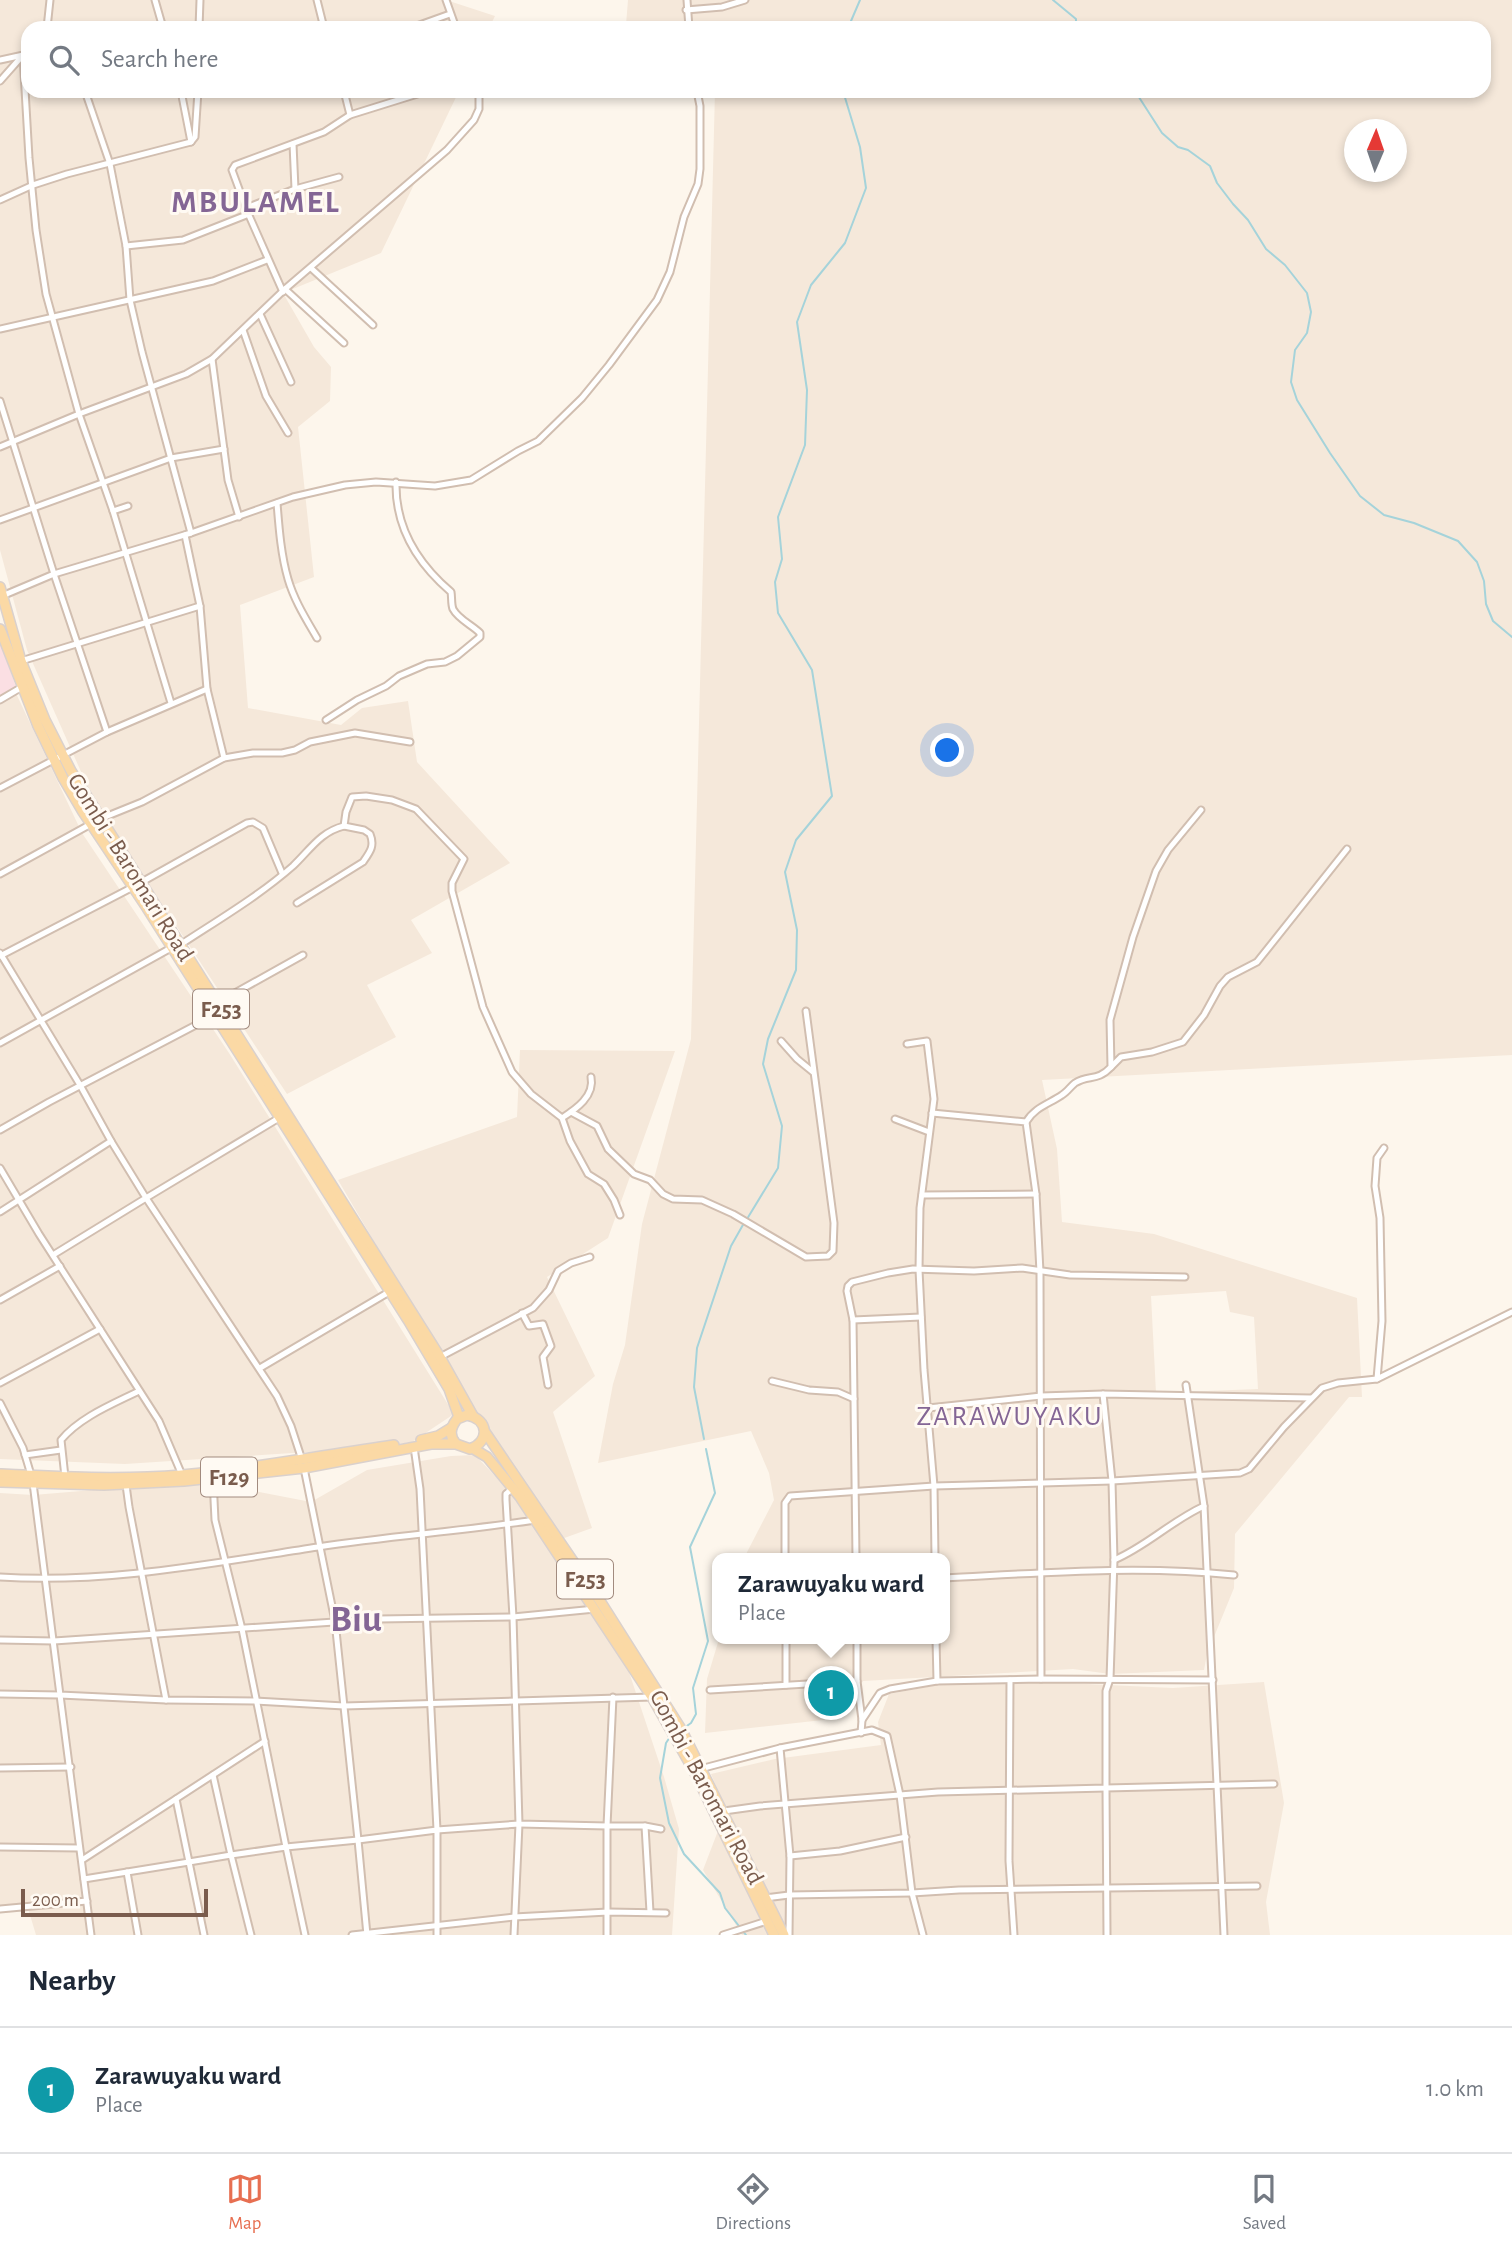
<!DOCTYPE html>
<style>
:root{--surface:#fff;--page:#f2f2f3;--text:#1f2937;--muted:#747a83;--line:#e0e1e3;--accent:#e76f51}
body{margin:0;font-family:"Alegreya Sans",sans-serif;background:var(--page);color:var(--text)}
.compass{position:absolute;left:1344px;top:119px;width:63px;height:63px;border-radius:50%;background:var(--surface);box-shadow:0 4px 10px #0003;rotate:2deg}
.scale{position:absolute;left:21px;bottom:18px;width:187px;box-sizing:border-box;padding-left:7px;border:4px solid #7a5c4d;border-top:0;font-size:19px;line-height:24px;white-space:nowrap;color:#7a5c4d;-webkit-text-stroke:5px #fffaf3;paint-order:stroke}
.you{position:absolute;left:948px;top:751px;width:24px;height:24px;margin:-18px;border:5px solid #fff;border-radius:50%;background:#1a73e8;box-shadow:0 0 0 10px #1a73e833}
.badge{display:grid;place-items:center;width:46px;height:46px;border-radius:50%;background:var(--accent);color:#fff;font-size:23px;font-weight:700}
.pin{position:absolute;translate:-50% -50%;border:4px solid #fff;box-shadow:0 2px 7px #0006}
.popup{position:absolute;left:712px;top:1553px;width:238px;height:91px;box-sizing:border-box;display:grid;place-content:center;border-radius:14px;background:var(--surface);filter:drop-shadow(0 2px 5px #0005);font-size:23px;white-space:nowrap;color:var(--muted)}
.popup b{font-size:26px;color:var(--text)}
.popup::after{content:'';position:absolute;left:50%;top:100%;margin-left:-14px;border:14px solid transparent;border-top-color:var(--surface)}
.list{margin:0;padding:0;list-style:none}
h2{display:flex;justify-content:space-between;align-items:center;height:91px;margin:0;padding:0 28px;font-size:30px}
h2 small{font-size:23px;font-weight:400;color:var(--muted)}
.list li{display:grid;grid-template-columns:46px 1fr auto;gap:21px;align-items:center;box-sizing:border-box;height:126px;padding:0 28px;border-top:2px solid var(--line)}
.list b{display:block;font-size:26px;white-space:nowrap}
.list p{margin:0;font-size:23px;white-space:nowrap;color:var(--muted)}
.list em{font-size:23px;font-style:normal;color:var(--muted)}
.icon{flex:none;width:38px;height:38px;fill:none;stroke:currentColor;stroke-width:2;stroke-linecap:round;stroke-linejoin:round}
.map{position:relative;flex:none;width:1512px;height:1935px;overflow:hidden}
.search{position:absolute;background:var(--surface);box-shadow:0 4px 10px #0003;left:21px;right:21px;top:21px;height:77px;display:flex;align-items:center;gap:18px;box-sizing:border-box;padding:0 24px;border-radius:21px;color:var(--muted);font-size:26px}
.sheet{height:217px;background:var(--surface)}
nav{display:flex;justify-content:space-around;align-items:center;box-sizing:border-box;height:98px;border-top:2px solid var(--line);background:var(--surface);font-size:19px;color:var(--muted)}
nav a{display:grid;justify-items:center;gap:4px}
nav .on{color:var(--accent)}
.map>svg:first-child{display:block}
.residential{fill:#f5e8da;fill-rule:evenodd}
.medical{fill:#fbdfe3}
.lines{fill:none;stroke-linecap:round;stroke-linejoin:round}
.stream{stroke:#a5d3da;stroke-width:2}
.street-casing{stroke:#d1beb0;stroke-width:9}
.primary-casing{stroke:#dad1cd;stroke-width:12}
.street{stroke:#fff;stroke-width:5}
.primary{stroke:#fbd9a5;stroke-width:9}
.labels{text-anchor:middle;stroke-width:6;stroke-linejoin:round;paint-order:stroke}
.shield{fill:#fffaf3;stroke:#a28b7f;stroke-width:2}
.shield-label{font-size:23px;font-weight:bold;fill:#7a5c4d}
.street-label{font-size:24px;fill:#7a5c4d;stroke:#fffaf3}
.quarter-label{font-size:28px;letter-spacing:2px;fill:#846695;stroke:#fffaf3}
.district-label{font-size:32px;font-weight:bold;letter-spacing:2px;fill:#846695;stroke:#fffaf3}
.town-label{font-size:38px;font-weight:bold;fill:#846695;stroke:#fffaf3}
</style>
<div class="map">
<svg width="1512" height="1935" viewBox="0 0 1512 1935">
<rect width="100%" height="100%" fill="#fdf6ec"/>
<g class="residential">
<path d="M0,0H446L495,16L489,28H28V91H459L381,253L283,293L314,347L331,367L330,401L298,427L314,577L240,605L248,708L341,725L362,708L408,701L417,762L510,863L411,920L432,953L367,985L396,1037L287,1094L94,801L27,650L0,550Z"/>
<path d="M628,0H1512V1055L1042,1080L1057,1149L1062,1222L1154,1234L1357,1298L1362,1397H1349L1235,1534L1234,1588L1207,1654L1204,1670L1110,1674L1073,1669L863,1681L841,1718L705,1733L707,1679L719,1639H945V1558H744L774,1500L769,1473L751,1431L598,1463L613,1384L625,1345L642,1224L691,1039L715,91H1484V28H640L626,25ZM1354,130H1396V172H1354ZM1226,1291L1230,1312L1254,1317L1258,1389L1156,1393L1151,1296Z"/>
<path d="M0,652L13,687L82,833L229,1053L454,1414L412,1442L369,1448L125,1464L0,1459Z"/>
<path d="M520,1050L675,1051L608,1238L547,1277L595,1376L553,1412L592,1528L556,1541L433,1342L338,1180L517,1117Z"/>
<path d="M475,1455L521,1503L623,1654L664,1777L679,1829L672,1935H36L27,1905L0,1907V1493L33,1495L202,1481L311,1502L367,1470L451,1456Z"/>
<path d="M1021,1681L1173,1688L1264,1682L1284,1803L1266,1902L1270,1935H742L703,1870L726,1810L711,1774L775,1759L881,1745L878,1722L889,1694L949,1683Z"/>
</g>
<path class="medical" d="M1,644L16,687L0,695V645Z"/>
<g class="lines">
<g class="stream">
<path d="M1053,0L1076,19V28"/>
<path d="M848,28L860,0"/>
<path d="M1135,91L1162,133L1178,147L1188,150L1210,166L1217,183L1233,204L1248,220L1266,249L1285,265L1307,293L1311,312L1307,333L1295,350L1291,382L1297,400L1330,453L1360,496L1384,515L1414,523L1458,541L1477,562L1484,581L1486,604L1493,621L1512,637"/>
<path d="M747,1219L778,1168L782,1126L763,1064L768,1039L796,970L797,930L785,872L796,840L832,796L812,670L778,613L775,582L782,559L778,517L805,445L807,390L797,322L811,285L845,243L866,188L860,147L843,91"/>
<path d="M704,1439L694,1387L697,1348L731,1246L744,1223"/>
<path d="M684,1728L691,1723L696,1714L693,1688L708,1641L690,1547L715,1493L706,1449"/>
<path d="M670,1737L666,1743L660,1778L669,1823L684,1854L720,1893L725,1908L746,1935"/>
</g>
<g class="street-casing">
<g id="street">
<path d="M155,0L163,28"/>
<path d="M317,0L324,28"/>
<path d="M446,0L456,28"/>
<path d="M687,0L689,28"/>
<path d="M686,10L722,7L745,0"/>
<path d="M47,28L50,0"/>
<path d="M199,28L200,0"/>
<path d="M411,28L450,14"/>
<path d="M23,55L29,158L36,230L46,294L79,414L113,511L128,506"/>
<path d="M0,60L28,54"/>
<path d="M0,81L23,55"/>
<path d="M85,91L110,164L126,246L130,300L142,352L191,533"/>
<path d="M181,91L191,142"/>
<path d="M344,91L350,115"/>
<path d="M293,144L295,189"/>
<path d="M339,177L295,189L246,208L232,170L235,165L324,132L350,115L427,91"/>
<path d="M0,200L33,185L67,174L191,142L195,137L198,91"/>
<path d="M247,211L283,292"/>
<path d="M126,246L183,240L249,214"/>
<path d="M311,268L373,325"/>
<path d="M285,289L344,343"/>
<path d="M260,314L291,382"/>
<path d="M0,329L213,281L267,260"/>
<path d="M243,330L266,396L288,433"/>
<path d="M212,359L228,480L239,517"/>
<path d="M0,401L54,574L107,732"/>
<path d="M0,447L79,414L186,374L212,359L285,289L447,150L474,120L479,109V91"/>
<path d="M277,503C279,528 281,555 288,579C294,600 306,619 317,638"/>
<path d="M113,511L171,703"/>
<path d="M0,520L171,458L224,449"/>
<path d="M185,535L200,606L207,689L224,758"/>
<path d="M2,596L54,574L191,533L293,497L345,485L376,482L435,486L471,480L518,451L538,441L582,398L609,365L657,300L670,272L684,217L698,184L700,169V106L697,91"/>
<path d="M21,661L200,606"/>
<path d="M0,700L22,687"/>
<path d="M326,720L357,700L386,686L399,676L427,664L445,662L457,656L480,637V633C472,625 458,619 453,609C451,604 452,597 451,592C417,563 395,527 396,482"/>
<path d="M0,788L107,732L207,689"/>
<path d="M0,874L100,819L142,802L224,758L253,753H282L295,750L310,742L355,733L410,742"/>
<path d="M140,883L247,823L253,822L263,828L282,873"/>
<path d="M297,903L363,862C370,852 375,846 370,834L364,830L344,826L346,812L352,797L366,796L392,800L416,809L464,859L452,883V891L483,1007L512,1072L531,1094L562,1118L570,1141L588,1174L604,1184L614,1200L620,1215"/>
<path d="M180,945C218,920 259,896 293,866C310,850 320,832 344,826"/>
<path d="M0,953L80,1085L111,1141"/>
<path d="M0,956L133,887"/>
<path d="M217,1003L303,955"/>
<path d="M781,1041L797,1059L813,1072"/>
<path d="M0,1043L171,948"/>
<path d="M907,1044L927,1041L934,1099L920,1208L919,1270L924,1370L934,1486L935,1558"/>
<path d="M1111,1067L1121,1057L1152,1052L1183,1042L1204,1015L1220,986L1228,977L1257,962L1347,849"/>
<path d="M571,1112L597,1126L608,1149L634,1174L650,1180L663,1194L673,1199L702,1200L733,1214L806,1257L828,1256L833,1251L834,1223L806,1011"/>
<path d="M932,1113L1026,1122L1036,1194L1040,1272L1041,1679"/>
<path d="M279,1118L146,1198L277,1396L291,1426L302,1460"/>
<path d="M562,1118C576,1109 595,1096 591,1077"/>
<path d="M895,1119L929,1132"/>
<path d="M1026,1122C1035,1107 1049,1104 1062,1095C1067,1092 1070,1087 1075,1083C1089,1074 1097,1082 1111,1067L1110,1020L1133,937L1156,871L1168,850L1201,810"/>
<path d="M0,1130L49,1102L215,1015"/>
<path d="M1384,1148L1377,1158L1375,1186L1380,1218L1382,1321L1377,1379L1512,1312"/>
<path d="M0,1168L39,1234L159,1421L182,1475"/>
<path d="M922,1195L1036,1194"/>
<path d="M0,1212L111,1141L146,1198L53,1255"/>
<path d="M0,1300L60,1266"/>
<path d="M522,1313L529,1326L543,1324L551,1346L543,1357L548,1385"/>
<path d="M853,1320L921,1317"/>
<path d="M440,1357L533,1308L549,1290L558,1271L571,1263L590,1257"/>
<path d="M260,1368L389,1292"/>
<path d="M772,1381L809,1390L838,1392L854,1399"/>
<path d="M0,1383L100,1329"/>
<path d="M1186,1385L1204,1506L1224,1935"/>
<path d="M0,1403L23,1448L31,1475"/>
<path d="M928,1408L1041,1396L1103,1394L1311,1398"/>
<path d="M414,1447L420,1489L437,1830L519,1824L514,1935"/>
<path d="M25,1455L61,1450"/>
<path d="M304,1468L335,1621L358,1840L437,1830V1935"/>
<path d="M65,1477L61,1440C80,1417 113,1404 139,1391"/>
<path d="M213,1479L215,1520L242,1629L286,1847L358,1840L367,1935"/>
<path d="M33,1483L60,1695L166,1700L255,1701L344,1706L652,1697"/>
<path d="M126,1485L129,1507L166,1700"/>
<path d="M513,1488L506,1494V1500L513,1617L519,1824L607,1826L613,1697"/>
<path d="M785,1558V1503L790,1496L934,1486L1112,1481L1240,1473L1249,1469L1284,1427L1322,1388L1338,1383L1377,1379"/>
<path d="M856,1558L853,1320L847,1291L848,1286L852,1282L888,1273L913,1269L974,1271L1022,1268L1070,1275L1185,1277"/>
<path d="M1114,1560C1147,1546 1171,1521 1204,1506"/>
<path d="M0,1577C106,1584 213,1563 318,1547C390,1536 463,1531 535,1520"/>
<path d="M945,1578C1041,1573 1138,1565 1234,1575"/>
<path d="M857,1639V1681L862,1720"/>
<path d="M936,1639L937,1681"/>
<path d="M0,1640L54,1641L378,1619L513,1617L595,1609"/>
<path d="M1010,1680L1009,1861L1014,1935"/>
<path d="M786,1685V1639"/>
<path d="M710,1690L857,1681"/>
<path d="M0,1694L60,1695L91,1935"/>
<path d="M861,1733L862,1720L880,1693L890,1689L937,1681L1041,1679L1213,1680"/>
<path d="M780,1748L790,1856L789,1935"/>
<path d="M0,1768L71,1767"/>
<path d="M700,1769L780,1748L872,1730L887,1736L900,1795L912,1893L923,1935"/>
<path d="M213,1775L231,1855L286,1847L305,1935"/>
<path d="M176,1799L189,1862L231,1855L251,1935"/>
<path d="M724,1811L760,1806L938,1792L1106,1788V1691L1110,1679L1114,1560L1112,1481L1103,1394"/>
<path d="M645,1826L650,1912"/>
<path d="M0,1847L79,1848"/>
<path d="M790,1856L840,1851L906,1837"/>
<path d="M82,1860L265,1741"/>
<path d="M127,1872L138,1935"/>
<path d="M84,1879L189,1862L204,1935"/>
<path d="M765,1898L789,1895L912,1893L959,1890L1257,1886"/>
<path d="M0,1909L87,1901"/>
<path d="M352,1935L514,1917L608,1912L666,1913"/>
<path d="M607,1935V1826H645L661,1829"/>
<path d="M723,1935L767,1921"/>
<path d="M1107,1935L1106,1788L1274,1784"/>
</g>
</g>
<g class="primary-casing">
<g id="primary">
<path d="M0,587L21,661L45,720L71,771L440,1357L473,1416"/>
<path d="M0,629L38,726L63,778L83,812L147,908L408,1320L449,1389L459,1417"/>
<path d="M485,1432L600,1601L681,1729L784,1935"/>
<path d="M421,1440L438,1436L451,1428"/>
<path d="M472,1448L487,1457L520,1497L652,1697L694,1771L774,1935"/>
<path d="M0,1474C61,1477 121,1480 182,1475C253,1469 323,1455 394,1445"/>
<path d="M0,1482L104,1485L184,1481L304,1468L431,1444H456L470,1449C490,1442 489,1419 467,1415L457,1419C450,1428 449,1436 456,1444"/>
</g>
</g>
<use href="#street" class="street"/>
<use href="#primary" class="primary"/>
</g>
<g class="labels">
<g class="shield">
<rect x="193" y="989.5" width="56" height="39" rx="5"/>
<rect x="201" y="1457.5" width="56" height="39" rx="5"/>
<rect x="557" y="1559.5" width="56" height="39" rx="5"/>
</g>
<g class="shield-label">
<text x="221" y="1017">F253</text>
<text x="229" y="1485">F129</text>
<text x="585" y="1587">F253</text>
</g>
<g class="street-label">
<text transform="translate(131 867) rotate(58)" y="8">Gombi - Baromari Road</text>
<text transform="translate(707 1787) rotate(62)" y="8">Gombi - Baromari Road</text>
</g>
<g class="quarter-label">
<text x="1010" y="1425">ZARAWUYAKU</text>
</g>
<g class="district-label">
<text x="256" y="212">MBULAMEL</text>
</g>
<g class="town-label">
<text x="356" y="1631">Biu</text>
</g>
</g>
</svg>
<svg class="compass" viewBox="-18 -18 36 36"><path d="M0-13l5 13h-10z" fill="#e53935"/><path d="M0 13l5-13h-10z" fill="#747a83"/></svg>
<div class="scale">200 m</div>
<div class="you"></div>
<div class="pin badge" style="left:831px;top:1693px;background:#0f9aa8">1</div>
<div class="popup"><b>Zarawuyaku ward</b>Place</div>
<div class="search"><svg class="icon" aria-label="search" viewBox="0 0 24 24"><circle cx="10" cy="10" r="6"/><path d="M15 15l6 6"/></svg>Search here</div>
</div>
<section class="sheet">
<h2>Nearby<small></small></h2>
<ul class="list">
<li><span class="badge" style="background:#0f9aa8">1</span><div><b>Zarawuyaku ward</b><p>Place</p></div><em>1.0 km</em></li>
</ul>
</section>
<nav>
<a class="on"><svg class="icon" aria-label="map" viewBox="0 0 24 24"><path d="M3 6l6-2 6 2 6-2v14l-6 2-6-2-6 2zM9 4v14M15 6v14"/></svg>Map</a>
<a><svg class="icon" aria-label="directions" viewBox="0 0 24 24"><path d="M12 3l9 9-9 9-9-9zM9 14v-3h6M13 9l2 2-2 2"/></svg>Directions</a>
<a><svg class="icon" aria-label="saved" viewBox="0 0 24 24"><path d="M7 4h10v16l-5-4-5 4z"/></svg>Saved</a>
</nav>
